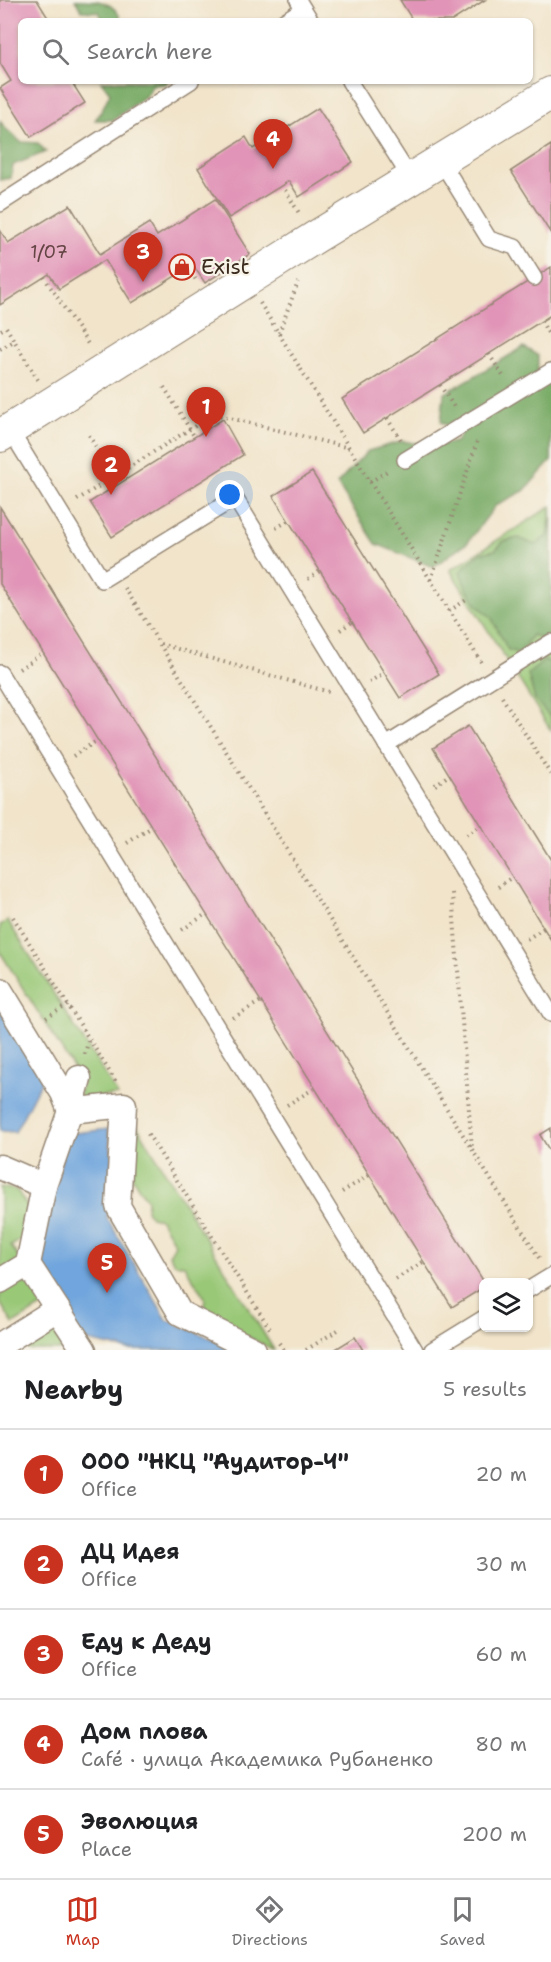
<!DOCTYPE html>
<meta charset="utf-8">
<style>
:root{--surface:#fff;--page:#f2f2f2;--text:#202124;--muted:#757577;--line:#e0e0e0;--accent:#c8321e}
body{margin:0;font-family:"Shantell Sans",sans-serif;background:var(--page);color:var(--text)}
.controls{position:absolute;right:18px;bottom:18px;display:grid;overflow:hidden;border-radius:9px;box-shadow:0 2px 4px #0004}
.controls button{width:54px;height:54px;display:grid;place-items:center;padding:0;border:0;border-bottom:2px solid var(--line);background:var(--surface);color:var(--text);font:30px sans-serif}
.you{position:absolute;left:230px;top:495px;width:21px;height:21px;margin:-15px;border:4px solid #fff;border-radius:50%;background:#1a73e8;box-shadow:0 0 0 9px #1a73e833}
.badge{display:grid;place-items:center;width:39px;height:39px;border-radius:50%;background:var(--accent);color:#fff;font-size:20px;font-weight:700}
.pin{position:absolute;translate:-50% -50px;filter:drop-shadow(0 2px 3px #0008)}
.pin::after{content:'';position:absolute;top:32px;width:21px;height:18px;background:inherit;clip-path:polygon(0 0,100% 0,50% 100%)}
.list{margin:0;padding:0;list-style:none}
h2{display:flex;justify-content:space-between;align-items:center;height:78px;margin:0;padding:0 24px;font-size:26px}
h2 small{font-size:20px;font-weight:400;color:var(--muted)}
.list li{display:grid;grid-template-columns:39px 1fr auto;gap:18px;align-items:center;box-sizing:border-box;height:90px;padding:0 24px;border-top:2px solid var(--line)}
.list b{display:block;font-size:22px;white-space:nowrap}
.list p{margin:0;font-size:20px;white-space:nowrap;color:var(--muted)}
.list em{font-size:20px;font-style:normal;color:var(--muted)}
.icon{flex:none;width:33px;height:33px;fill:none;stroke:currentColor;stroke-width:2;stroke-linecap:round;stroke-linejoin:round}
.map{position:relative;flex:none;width:551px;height:1350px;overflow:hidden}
.search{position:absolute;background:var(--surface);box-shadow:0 2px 4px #0004;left:18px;right:18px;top:18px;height:66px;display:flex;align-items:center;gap:15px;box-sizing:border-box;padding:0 21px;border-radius:9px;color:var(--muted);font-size:22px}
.sheet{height:528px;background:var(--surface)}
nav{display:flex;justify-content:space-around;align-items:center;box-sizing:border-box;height:84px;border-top:2px solid var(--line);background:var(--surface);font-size:16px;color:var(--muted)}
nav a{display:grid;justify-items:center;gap:3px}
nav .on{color:var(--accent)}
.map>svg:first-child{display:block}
.green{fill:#99c877;stroke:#6a794a;stroke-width:1.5}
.forest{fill:#7aac68;stroke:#5a6b43;stroke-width:1.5}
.water{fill:#70a5dd;stroke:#56687e;stroke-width:1.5}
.building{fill:#e194b7}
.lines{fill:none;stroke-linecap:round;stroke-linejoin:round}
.service-casing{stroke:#968774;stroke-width:18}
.pedestrian-casing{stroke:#968774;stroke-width:27}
.minor-casing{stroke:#968774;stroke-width:34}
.path{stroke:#968774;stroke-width:4;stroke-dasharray:1.5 4.5;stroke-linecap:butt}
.service{stroke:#fff;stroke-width:15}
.pedestrian{stroke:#fff;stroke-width:24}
.minor{stroke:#fff;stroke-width:32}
.labels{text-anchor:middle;stroke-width:4.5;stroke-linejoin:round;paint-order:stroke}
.number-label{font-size:18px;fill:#644444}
.poi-label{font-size:21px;fill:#3b2a1e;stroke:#f7f3e8;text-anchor:start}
</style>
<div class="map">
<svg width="551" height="1350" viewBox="0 0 551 1350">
<rect width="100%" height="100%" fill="#f7f3e8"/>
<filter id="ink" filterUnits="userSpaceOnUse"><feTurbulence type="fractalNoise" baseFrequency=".0167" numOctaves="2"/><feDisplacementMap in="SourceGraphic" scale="12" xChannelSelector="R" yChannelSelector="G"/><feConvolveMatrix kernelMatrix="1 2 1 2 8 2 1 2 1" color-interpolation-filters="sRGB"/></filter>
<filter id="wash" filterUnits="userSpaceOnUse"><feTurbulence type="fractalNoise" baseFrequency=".008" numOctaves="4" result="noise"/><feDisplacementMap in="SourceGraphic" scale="24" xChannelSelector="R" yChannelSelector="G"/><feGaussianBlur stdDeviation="1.35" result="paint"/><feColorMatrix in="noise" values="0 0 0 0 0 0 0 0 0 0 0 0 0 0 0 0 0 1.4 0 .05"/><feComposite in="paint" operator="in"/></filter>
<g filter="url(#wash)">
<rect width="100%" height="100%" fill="#f1e4ca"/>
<g class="green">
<path d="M551,506V731L450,570Z"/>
<path d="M8,921L118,1095L78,1099L82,1082L0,952V925Z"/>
<path d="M134,1121L274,1350L203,1314L205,1298L184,1265L174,1263L169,1255L175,1244L160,1219L151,1217L146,1210L147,1200L132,1177Z"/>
<path d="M0,1187L17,1190L32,1214L27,1236L11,1246L21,1261L0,1274Z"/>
<path d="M24,1274L43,1306L13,1324L0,1303V1289Z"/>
<path d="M56,1326L70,1350H29L26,1345Z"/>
</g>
<g class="forest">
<path d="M75,0C98,0 114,0 122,21H102L99,12L82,11Z"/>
<path d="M101,81H168L166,84L152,85L148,94L113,120H95L101,112L110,93Z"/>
<path d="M0,121L5,128L21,142L38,143L46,152L13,165L11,178L0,180Z"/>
<path d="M524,347L538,356L537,384L551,382V461L524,491L496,505L468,542L433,567L376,544L337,484L368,451L403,441L430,446L456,442L462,433L441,422L444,394Z"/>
<path d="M551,510V627L545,639L532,635L520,653L508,650L491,617L477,605L466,588L460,572L467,564L481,553L495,550L504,541L519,538L535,545L548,535Z"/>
<path d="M545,660L551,663V718L535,700L528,674Z"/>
</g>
<g class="water">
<path d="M0,1004L44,1076L15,1132L0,1131Z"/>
<path d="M108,1129L113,1161L107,1218L167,1320L239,1350H129L83,1340L37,1270L67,1134Z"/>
</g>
<g id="blocks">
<g class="building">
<path d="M0,0H37L50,21H21V81H71L85,103L31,137L0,88L11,81L0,63Z"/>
<path d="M400,0H485L452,21H413Z"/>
<path d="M318,108L353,162L299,197L289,181L229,218L198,168L246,137L253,149Z"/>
<path d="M551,145V234L511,171Z"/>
<path d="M215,199L250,254L205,283L193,265L132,303L105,260L59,289L49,274L0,305V230L8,243L70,205L100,254L149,223L157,236Z"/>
<path d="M551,267V315L363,433L342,399Z"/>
<path d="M223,419L243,455L112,537L90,502Z"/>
<path d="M312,472L439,674L400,698L273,496Z"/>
<path d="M0,507L484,1282V1287L452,1307L0,584Z"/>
<path d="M468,726L551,860V940L433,748Z"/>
<path d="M551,1128V1153L540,1135Z"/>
<path d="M355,1337L363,1350H334Z"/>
</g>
</g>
</g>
<g filter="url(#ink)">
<use href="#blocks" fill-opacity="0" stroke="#968774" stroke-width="1.5"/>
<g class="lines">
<g class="service-casing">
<g id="service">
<path d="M298,0L311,21"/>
<path d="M284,21L303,9"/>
<path d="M349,81L411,179"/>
<path d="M441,161L489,239L515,247L534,278"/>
<path d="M0,204L191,81"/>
<path d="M10,430L102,580L235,498L551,1014"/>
<path d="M405,460L551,371"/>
<path d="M0,673L415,1350"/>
<path d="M386,745L551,642"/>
<path d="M528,1290L551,1276"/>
<path d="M432,1350L484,1318"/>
</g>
</g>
<g class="pedestrian-casing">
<g id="pedestrian">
<path d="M0,990L63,1093L70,1111"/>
<path d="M70,1111L124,1105L118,1206L180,1313L254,1350"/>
<path d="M0,1167L44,1186L70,1111L79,1078"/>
<path d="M28,1264L84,1350"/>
<path d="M0,1281L28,1264L44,1186"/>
<path d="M0,1345L57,1309"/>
</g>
</g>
<g class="minor-casing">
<path id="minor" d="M0,436L314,238L551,93"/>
</g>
<g class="path">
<path d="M282,185L299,213"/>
<path d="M188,268L196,280"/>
<path d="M44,277L90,347"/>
<path d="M260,303L481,662"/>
<path d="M541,321L551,338"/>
<path d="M1,330L6,327L38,380"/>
<path d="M279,333L298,282"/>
<path d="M0,349L14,341"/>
<path d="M489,354L503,376"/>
<path d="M440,385L454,407"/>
<path d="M164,387L194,436"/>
<path d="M387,418L401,440"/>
<path d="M89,435L118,484"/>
<path d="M370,482L389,470"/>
<path d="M77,500L214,414L349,448"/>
<path d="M276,528L288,521"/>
<path d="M308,579L320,571"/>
<path d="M431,580L477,442"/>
<path d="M125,588L541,1261"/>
<path d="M449,611L468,599"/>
<path d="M340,630L352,622"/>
<path d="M160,644L329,692"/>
<path d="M19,669L43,653"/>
<path d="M369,682L384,673"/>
<path d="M502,697L551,775"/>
<path d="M73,756L98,740"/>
<path d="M435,785L449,775"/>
<path d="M466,835L481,826"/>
<path d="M127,843L152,827"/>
<path d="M498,887L512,877"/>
<path d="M452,893L472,1149"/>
<path d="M13,917L116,1082"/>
<path d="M182,930L206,914"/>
<path d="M527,939L544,928"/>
<path d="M46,1018L68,1005"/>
<path d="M233,1018L261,1001"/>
<path d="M85,1054L89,1038"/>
<path d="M287,1105L315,1088"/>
<path d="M148,1134L270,1329"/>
<path d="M342,1192L369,1175"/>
<path d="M396,1279L423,1262"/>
<path d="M279,1343L284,1350"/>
<path d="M306,1350L338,1330"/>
</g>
<use href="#service" class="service"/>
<use href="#pedestrian" class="pedestrian"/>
<use href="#minor" class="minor"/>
</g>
</g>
<defs>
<g id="shop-ring" transform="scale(1.35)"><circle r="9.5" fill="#f7f3e8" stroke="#c8321e" stroke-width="1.5"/><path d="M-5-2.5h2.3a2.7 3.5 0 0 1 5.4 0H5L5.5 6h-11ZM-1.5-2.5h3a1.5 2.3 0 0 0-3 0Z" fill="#c8321e"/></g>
</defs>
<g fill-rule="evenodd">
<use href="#shop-ring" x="182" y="267"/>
</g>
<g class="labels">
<g class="number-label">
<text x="49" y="258">1/07</text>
</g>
<g class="poi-label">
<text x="201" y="274">Exist</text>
</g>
</g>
</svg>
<div class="controls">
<button><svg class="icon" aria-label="layers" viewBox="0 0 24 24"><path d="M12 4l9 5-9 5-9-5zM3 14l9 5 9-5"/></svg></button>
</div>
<div class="you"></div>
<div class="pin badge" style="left:206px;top:437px">1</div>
<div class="pin badge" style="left:111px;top:495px">2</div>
<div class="pin badge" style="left:143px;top:282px">3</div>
<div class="pin badge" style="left:273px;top:169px">4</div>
<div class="pin badge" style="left:107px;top:1293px">5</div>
<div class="search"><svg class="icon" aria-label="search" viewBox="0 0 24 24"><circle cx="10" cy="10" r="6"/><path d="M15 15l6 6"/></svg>Search here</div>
</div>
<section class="sheet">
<h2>Nearby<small>5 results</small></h2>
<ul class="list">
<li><span class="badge">1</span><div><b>ООО &quot;НКЦ &quot;Аудитор-Ч&quot;</b><p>Office</p></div><em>20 m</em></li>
<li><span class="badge">2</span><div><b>ДЦ Идея</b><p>Office</p></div><em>30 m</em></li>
<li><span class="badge">3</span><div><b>Еду к Деду</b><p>Office</p></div><em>60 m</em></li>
<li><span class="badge">4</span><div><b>Дом плова</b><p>Café · улица Академика Рубаненко</p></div><em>80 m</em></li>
<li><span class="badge">5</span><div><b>Эволюция</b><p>Place</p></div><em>200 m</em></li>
</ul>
</section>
<nav>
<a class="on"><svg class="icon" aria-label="map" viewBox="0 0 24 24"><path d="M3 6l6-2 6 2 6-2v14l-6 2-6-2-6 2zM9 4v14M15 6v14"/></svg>Map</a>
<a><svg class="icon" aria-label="directions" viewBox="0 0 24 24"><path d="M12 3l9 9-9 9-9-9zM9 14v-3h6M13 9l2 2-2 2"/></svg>Directions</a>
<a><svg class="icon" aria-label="saved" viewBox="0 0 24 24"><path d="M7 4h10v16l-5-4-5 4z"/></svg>Saved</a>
</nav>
